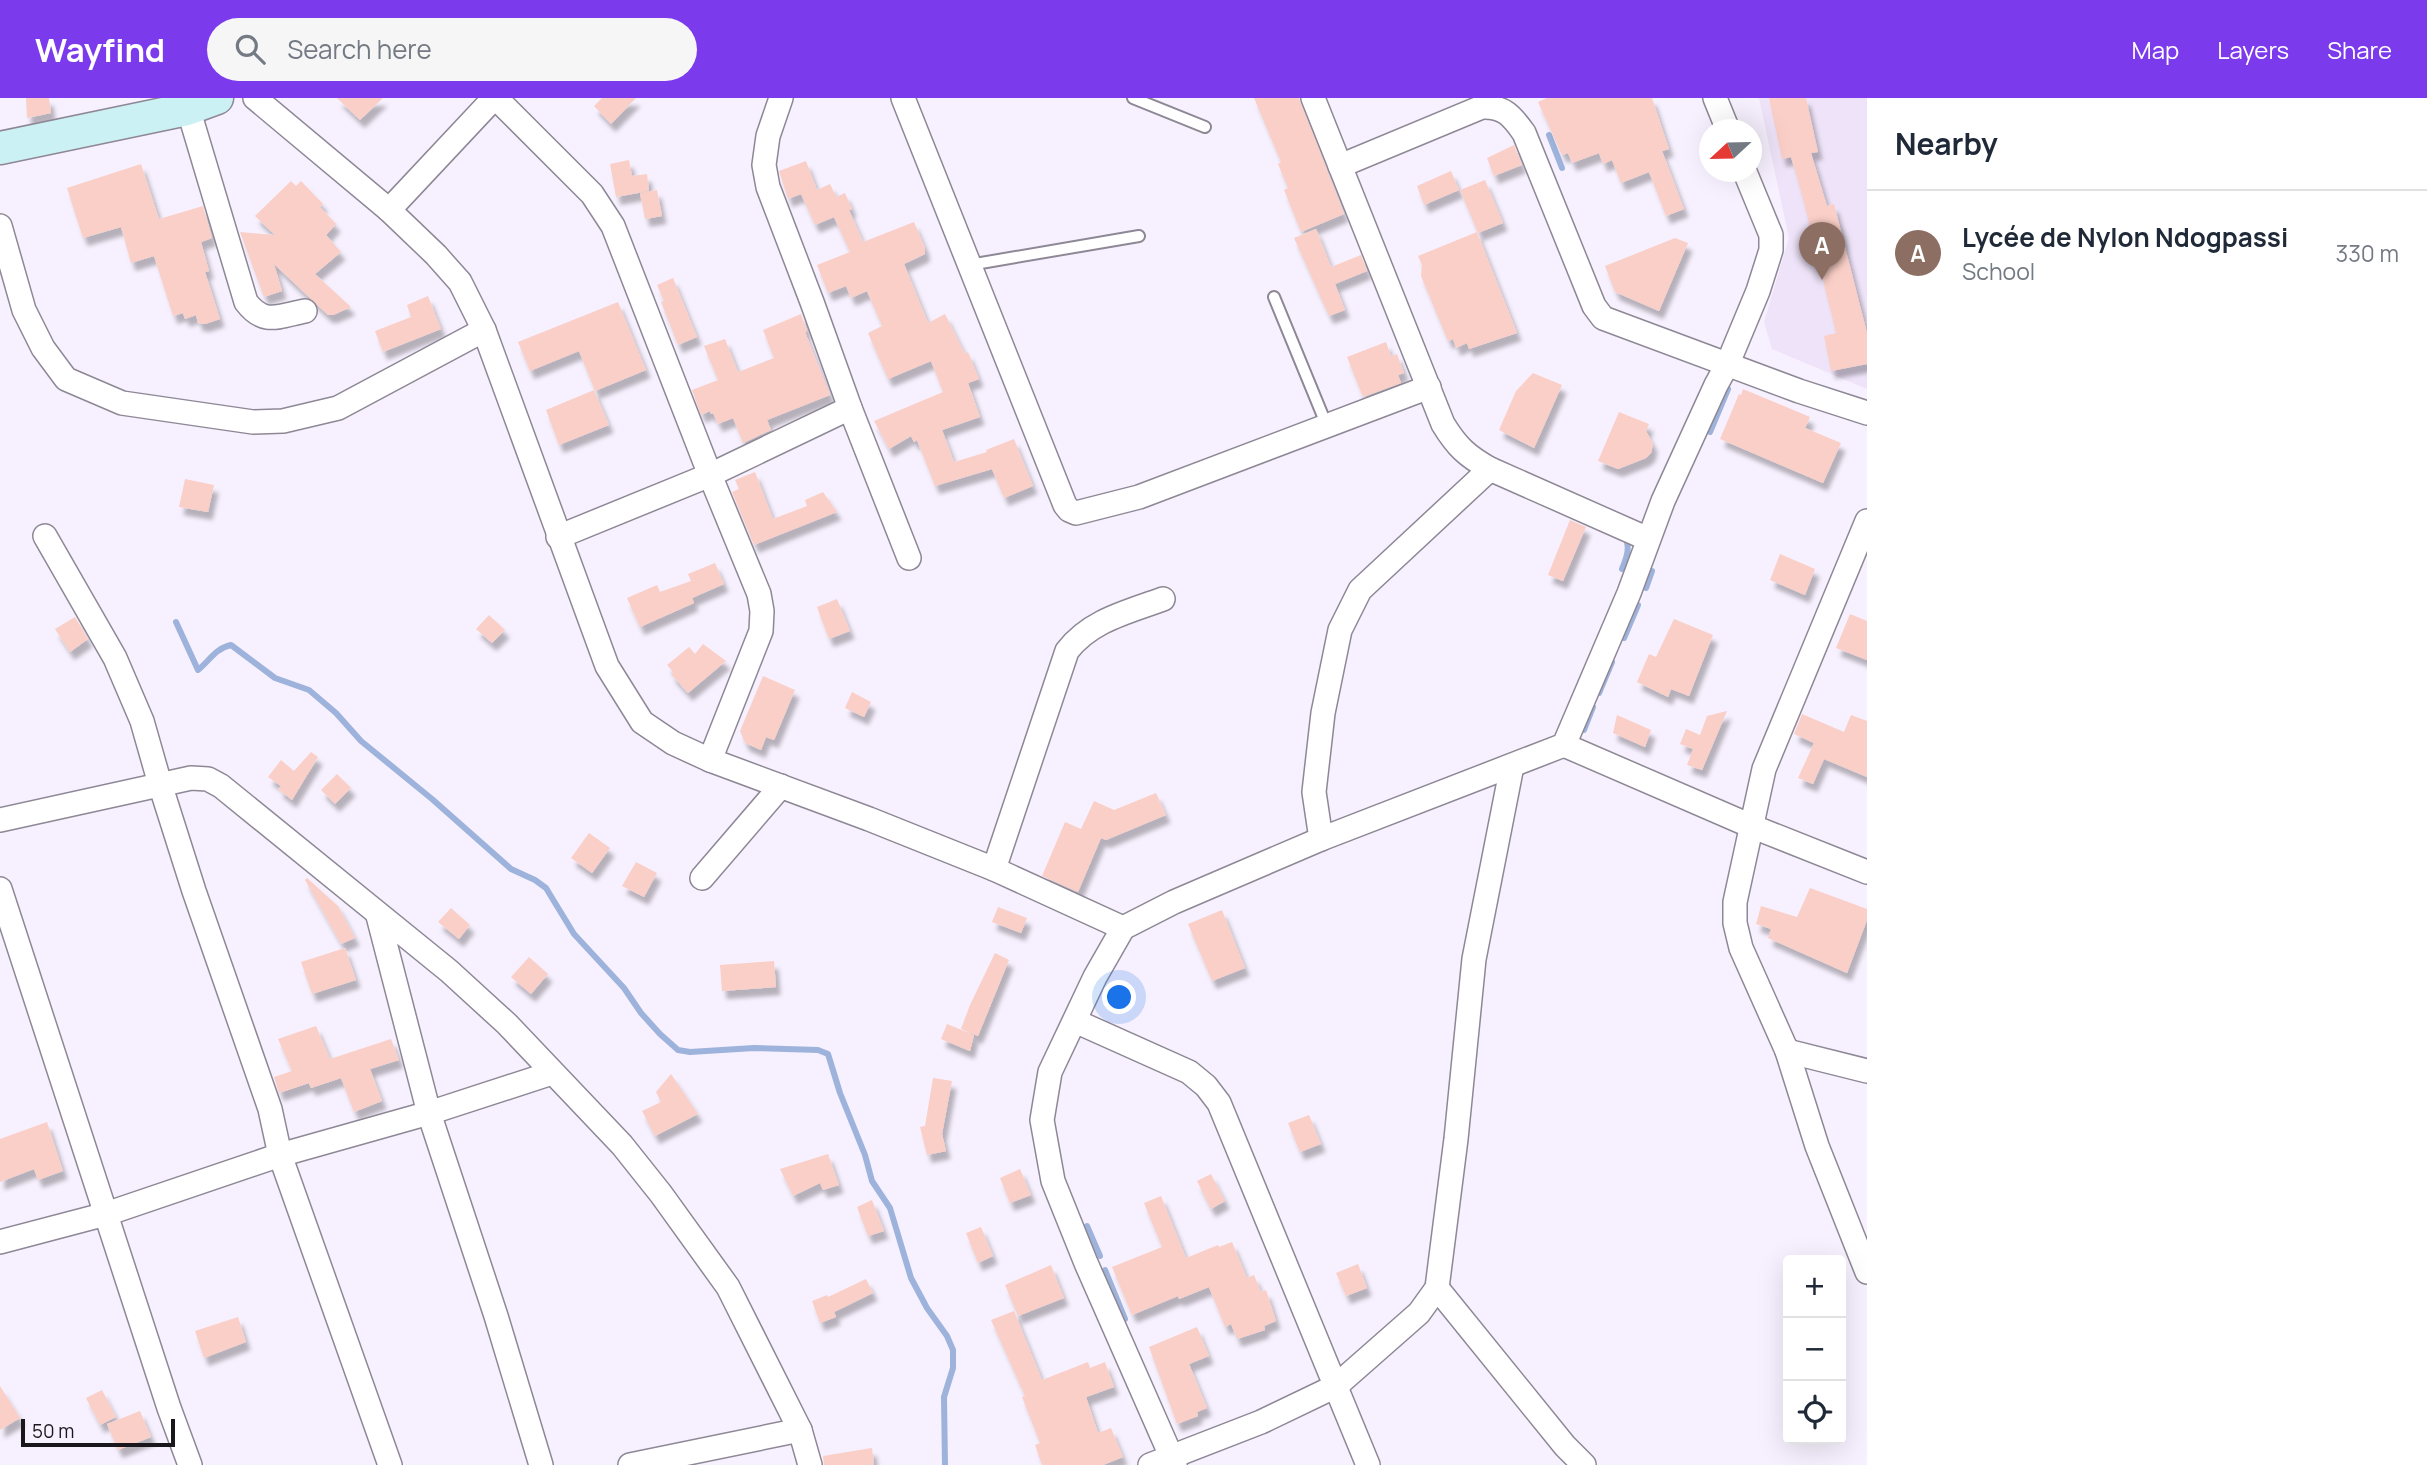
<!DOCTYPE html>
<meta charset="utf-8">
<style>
:root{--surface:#fff;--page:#f6f6f7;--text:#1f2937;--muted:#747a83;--line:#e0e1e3;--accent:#7c3aed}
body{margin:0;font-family:Manrope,sans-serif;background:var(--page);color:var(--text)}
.controls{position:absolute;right:21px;bottom:21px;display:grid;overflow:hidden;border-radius:7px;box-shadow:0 7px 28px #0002}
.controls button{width:63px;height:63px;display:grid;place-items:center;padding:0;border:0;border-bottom:2px solid var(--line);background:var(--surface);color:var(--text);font:35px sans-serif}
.compass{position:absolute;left:1699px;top:21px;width:63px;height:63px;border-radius:50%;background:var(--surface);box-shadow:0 7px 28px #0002;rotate:248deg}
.scale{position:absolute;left:21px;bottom:18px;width:154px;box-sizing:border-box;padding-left:7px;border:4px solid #1a171c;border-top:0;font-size:19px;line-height:24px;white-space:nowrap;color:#1a171c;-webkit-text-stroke:5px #f7f0fe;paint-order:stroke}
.you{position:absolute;left:1120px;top:900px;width:24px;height:24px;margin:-18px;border:5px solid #fff;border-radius:50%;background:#1a73e8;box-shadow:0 0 0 10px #1a73e833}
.badge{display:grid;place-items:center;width:46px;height:46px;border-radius:50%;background:var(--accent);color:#fff;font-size:23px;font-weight:700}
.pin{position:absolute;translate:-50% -58px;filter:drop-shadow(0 2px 4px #0008)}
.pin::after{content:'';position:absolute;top:37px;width:24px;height:21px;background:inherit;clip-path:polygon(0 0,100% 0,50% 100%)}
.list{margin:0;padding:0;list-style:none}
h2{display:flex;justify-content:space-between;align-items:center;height:91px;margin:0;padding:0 28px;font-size:30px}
h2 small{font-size:23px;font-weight:400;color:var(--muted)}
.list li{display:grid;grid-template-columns:46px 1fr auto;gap:21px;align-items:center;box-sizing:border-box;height:126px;padding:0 28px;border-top:2px solid var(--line)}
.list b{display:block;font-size:26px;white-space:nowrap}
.list p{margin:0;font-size:23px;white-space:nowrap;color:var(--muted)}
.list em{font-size:23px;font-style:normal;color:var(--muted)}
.icon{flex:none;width:38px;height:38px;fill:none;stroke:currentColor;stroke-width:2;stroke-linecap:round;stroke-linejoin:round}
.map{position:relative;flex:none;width:1867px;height:1367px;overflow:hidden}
header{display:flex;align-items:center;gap:42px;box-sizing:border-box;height:98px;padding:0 35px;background:var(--accent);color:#fff}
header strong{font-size:33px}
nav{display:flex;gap:38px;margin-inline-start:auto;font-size:24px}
.search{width:490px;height:63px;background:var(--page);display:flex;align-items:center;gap:18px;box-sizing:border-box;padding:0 24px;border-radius:38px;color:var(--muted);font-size:26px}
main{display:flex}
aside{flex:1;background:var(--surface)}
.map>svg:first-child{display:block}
.built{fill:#eee3f8}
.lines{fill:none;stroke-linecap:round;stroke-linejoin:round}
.stream{stroke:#9eb3db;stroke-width:6}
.building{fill:#facfc7;filter:url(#shadow)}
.lane-casing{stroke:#8e8795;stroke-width:14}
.street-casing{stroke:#8e8795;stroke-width:26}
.secondary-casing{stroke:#8e8795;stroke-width:35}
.lane{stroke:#fff;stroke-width:10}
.street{stroke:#fff;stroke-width:23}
.secondary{stroke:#ccf1f4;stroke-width:32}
</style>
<header>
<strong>Wayfind</strong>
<div class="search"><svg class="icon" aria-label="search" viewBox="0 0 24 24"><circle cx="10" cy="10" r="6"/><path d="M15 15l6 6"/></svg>Search here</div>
<nav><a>Map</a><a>Layers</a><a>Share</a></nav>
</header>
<main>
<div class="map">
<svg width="1867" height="1367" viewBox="0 0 1867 1367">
<defs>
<filter id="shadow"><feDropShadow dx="4.5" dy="8" stdDeviation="2" flood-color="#0004"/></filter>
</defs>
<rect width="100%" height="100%" fill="#f7f0fe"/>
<path class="built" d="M1759,0H1867V291L1772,251L1764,224L1789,140Z"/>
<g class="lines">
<g class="stream">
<path d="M1549,37L1562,70"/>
<path d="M1710,334L1728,291"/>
<path d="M1622,471C1627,459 1631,448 1624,437"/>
<path d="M1646,490L1652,473"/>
<path d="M176,524L198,572C209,563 216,550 231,547L275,580L309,592L336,615L361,643L432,701L511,771L535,782L546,790L574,836L624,890L641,915L660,936L678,952L690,954L754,950L818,952L828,956L840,995L865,1057L872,1083L890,1110L911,1180L927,1210L947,1238L953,1252V1270L944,1299L945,1367"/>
<path d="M1624,540L1638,507"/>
<path d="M1599,595L1612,564"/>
<path d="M1584,632L1593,609"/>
<path d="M1087,1128L1100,1158"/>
<path d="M1105,1172L1125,1221"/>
</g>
</g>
<g class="building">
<path d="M26,0H49L51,15L27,20Z"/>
<path d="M337,0H383L360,22Z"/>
<path d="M602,0H636L611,26L594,8Z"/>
<path d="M1254,0H1299L1344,116L1301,134L1284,92L1288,90L1278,66L1281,64Z"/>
<path d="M1547,0H1652L1669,51L1662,53L1684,111L1666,118L1649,74L1621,85L1612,62L1603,66L1599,55L1572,65L1568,55L1562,57L1538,4Z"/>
<path d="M1769,0H1806L1818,54L1811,55L1827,108L1834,106L1867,235V266L1831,273L1824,238L1836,235L1817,157L1811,159L1807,143L1813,141L1802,97L1791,59L1782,61Z"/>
<path d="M1514,47L1522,67L1494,78L1487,60Z"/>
<path d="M629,62L632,78L647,76L649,93L616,99L610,66Z"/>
<path d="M806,63L817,92L830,86L836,99L845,95L852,111L849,112L863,144L914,124L925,150V156L904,166L928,225L945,216L965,256L968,254L979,281L968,285L980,319L942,332L954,364L987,354L986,352L1014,341L1033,388L1004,400L992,371L935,388L917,342L914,344L911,338L889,351L874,323L943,294L931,263L888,281L868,235L882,228L867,193L851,200L846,188L828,195L817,167L850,154L834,119L815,127L801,96L788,101L779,73Z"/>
<path d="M141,66L159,121L203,108L212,140L201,144L209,173L205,174L220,221L205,226L198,225L196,217L185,221L183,215L173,218L154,158L131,165L121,129L83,140L67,90Z"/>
<path d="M1451,73L1459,92L1424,107L1417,88Z"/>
<path d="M1485,82L1503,125L1478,135L1460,92Z"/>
<path d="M291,83L296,88L301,83L323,106L320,109L336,126L326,137L341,154L315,176L351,209L333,217H328L274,166L282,193L264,199L240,134L275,137L255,118Z"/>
<path d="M657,92L662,118L645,121L640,95Z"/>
<path d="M1316,131L1331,169L1361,157L1367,173L1335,186L1345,212L1329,218L1294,140Z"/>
<path d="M1477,134L1517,235L1469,251L1467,245L1456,250L1453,241L1448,243L1421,178L1422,167L1418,158Z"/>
<path d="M1675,140L1688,145L1659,213L1615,194L1605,168Z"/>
<path d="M673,180L697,239L678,247L661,204L664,203L657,187Z"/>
<path d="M428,198L441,231L383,254L375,233L411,219L407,207Z"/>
<path d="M618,204L646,272L595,293L579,253L530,273L518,244Z"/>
<path d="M801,216L807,233L805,234L830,297L767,322L771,332L743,345L733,320L718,326L713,315L711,316L710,313L701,317L692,292L718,282L704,248L725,241L738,274L774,260L763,232Z"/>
<path d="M1386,244L1391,258L1397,256L1404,275L1398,277L1401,285L1363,299L1347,259Z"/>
<path d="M1533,275L1562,287L1534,350L1499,332L1516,293Z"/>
<path d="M1743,291L1810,319L1805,330L1841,345L1823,385L1720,341L1739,296L1741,297Z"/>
<path d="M594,292L609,327L559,347L546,312Z"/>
<path d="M1619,314L1649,326L1646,333L1653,346L1651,355L1646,360L1618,371L1598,363Z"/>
<path d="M755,374L773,421L807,408L805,402L823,394L837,414L754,447L732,394L739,391L735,382Z"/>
<path d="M185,381L214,387L208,414L179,409Z"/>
<path d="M1570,422L1586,429L1563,483L1548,477Z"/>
<path d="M1780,456L1815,471L1805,497L1770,482Z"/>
<path d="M715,465L724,486L692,500L694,505L640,529L627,500L657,487L660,494L691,483L688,476Z"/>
<path d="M837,501L850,533L829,541L817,509Z"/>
<path d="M1850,516L1867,523V562L1836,550Z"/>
<path d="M489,517L505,532L492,545L476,531Z"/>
<path d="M75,519L88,541L70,554L55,531Z"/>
<path d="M1674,521L1713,537L1689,598L1671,591L1668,599L1637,584L1649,556L1656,559Z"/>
<path d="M703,546L726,563L688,595L671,576L673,574L667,567L689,549L695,556Z"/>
<path d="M763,578L795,592L774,642L766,639L761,652L745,645L740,633Z"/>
<path d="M852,594L871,604L864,619L845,610Z"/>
<path d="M1727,613L1702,672L1687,667L1693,651L1680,646L1686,631L1700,637L1707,618Z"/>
<path d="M1802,616L1844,634L1851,617L1867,623V679L1824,661L1813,686L1798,680L1814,645L1794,636Z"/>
<path d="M1617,617L1651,632L1645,649L1613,635Z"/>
<path d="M311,654L318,659L292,702L278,691L281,688L268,679L281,662L294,673Z"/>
<path d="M337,676L351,690L335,706L321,692Z"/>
<path d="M1156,695L1166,717L1106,742L1101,740L1078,794L1042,778L1065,724L1081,731L1094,703L1114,712Z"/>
<path d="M589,735L610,750L592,775L571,760Z"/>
<path d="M636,764L657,775L644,799L622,788Z"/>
<path d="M307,780L338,808L355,840L341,846L305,782Z"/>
<path d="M1810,790L1867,811V822L1847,875L1768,840L1771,831L1756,826L1761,808L1797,819Z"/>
<path d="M998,809L1027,820L1021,835L992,824Z"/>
<path d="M451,810L470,827L459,841L438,824Z"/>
<path d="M1222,812L1245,870L1212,883L1188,826Z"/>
<path d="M345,850L356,882L312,896L301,864Z"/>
<path d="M995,855L1009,862L978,938L961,931L970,907Z"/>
<path d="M529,859L548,876L531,896L511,879Z"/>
<path d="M774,863L776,889L722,893L720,867Z"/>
<path d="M947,926L974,937L970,953L941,941Z"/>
<path d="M316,928L330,961L391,941L399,962L370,971L382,1003L354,1014L341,980L311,990L309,985L279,995L274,979L292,973L278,941Z"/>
<path d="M671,976L698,1016L655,1038L642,1013L661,1004L656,994Z"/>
<path d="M933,980L952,983L942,1036L946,1053L927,1057L920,1029L925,1028Z"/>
<path d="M1309,1017L1321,1046L1300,1054L1288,1025Z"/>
<path d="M47,1024L63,1073L38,1082L34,1071L0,1084V1041Z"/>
<path d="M828,1056L839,1087L823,1092L820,1085L793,1098L780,1071Z"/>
<path d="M1020,1071L1031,1097L1010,1105L1000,1080Z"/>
<path d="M1211,1076L1225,1103L1211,1111L1197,1083Z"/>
<path d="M1161,1098L1186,1160L1218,1147L1219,1149L1232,1144L1247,1180L1254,1177L1261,1194L1266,1192L1276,1223L1264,1228L1265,1232L1237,1241L1231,1226L1225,1229L1209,1189L1179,1201L1178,1198L1132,1217L1112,1169L1162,1149L1144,1105Z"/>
<path d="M872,1102L884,1133L868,1138L857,1109Z"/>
<path d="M981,1129L993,1158L978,1165L966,1135Z"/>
<path d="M1358,1166L1367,1190L1346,1198L1336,1175Z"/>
<path d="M1051,1167L1064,1200L1018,1218L1005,1187Z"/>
<path d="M866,1181L873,1195L834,1214L836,1219L820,1225L812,1203L827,1197L828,1199Z"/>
<path d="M1014,1213L1042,1282L1088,1264L1090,1270L1105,1264L1114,1289L1086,1299L1098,1335L1111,1330L1123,1359L1103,1367H1042L1035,1347L1040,1345L1022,1299L1025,1298L991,1222Z"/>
<path d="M238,1219L246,1244L204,1260L195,1233Z"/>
<path d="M1197,1229L1209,1258L1189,1266L1207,1310L1197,1314L1198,1318L1177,1326L1149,1249Z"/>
<path d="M0,1288L20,1320L0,1332Z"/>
<path d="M102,1292L116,1319L100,1327L86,1300Z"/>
<path d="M140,1313L151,1339L118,1352L107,1326Z"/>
<path d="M872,1350L874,1367H824L823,1358Z"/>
</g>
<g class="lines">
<g class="lane-casing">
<g id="lane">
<path d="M1133,0L1205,29"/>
<path d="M969,167L1139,138"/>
<path d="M1274,199L1327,328"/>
</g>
</g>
<g class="street-casing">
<g id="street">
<path d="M185,0L246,204C264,228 279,218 305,213"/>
<path d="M255,0L389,112L436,157L460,184L484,232L607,568L642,624L673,645L710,662L869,721L994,771L1123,830"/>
<path d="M496,0L592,96L613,128L710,377L759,496L762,513L761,533L710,662"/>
<path d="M781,0L768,38L764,67L768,89L812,204L850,310L909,460"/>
<path d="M903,0L1065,407L1069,412L1076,415L1139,399L1429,289"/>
<path d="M1313,0L1443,326C1457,349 1467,358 1490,371L1648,441"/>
<path d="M1715,0L1728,32"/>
<path d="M1340,68L1482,9C1504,8 1512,18 1524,35L1594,208L1603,220L1799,293L1867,315"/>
<path d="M389,112L494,0"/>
<path d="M0,128L24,212L43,250L66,281L122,305L253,324L283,323L338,310L484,232"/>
<path d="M1867,423L1764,671L1735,804V825L1741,850L1787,953L1817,1048L1867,1174"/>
<path d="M45,438L115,560L142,623L160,686L194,793L270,1011L280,1057L390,1367"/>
<path d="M558,439L710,377L850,310"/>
<path d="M1564,647L1751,728L1867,774"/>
<path d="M0,722L191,680L208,681L221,688L449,873L507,926L622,1047L661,1096L728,1189L800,1332L810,1367"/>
<path d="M1321,741L1314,694L1323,615L1340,532L1360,492L1490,371"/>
<path d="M994,771L1067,553C1091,522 1128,514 1163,501"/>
<path d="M702,780L781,688"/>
<path d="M0,791L169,1310L190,1367"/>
<path d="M378,818L429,1015L496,1218L541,1367"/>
<path d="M1075,923L1189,974L1206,988L1219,1005L1368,1367"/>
<path d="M1787,953L1867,973"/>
<path d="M0,1144L106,1116L280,1057L429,1015L552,975"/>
<path d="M1437,1190L1565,1348L1584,1367"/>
<path d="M630,1367L800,1332"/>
<path d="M1150,1367L1261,1324L1336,1288L1419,1215L1437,1190L1456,1041L1474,861L1512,668"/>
<path d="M1175,1367L1086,1165L1053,1083L1042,1022L1050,974L1095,879L1123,830L1174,804L1321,741L1564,647L1629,495L1663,403L1716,287L1728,265L1758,193L1771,152V137L1745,74"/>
</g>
</g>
<g class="secondary-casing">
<path id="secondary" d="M0,50L187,11L217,0"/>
</g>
<use href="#lane" class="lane"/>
<use href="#street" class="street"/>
<use href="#secondary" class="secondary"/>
</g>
</svg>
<div class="controls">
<button>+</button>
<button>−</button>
<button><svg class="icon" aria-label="locate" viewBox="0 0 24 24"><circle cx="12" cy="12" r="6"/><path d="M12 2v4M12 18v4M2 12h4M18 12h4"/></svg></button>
</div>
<svg class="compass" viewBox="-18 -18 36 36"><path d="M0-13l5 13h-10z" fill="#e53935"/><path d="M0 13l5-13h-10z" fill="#747a83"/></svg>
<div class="scale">50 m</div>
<div class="you"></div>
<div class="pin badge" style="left:1822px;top:182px;background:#8d6e63">A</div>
</div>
<aside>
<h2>Nearby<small></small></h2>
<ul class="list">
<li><span class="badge" style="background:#8d6e63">A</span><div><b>Lycée de Nylon Ndogpassi</b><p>School</p></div><em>330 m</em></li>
</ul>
</aside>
</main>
